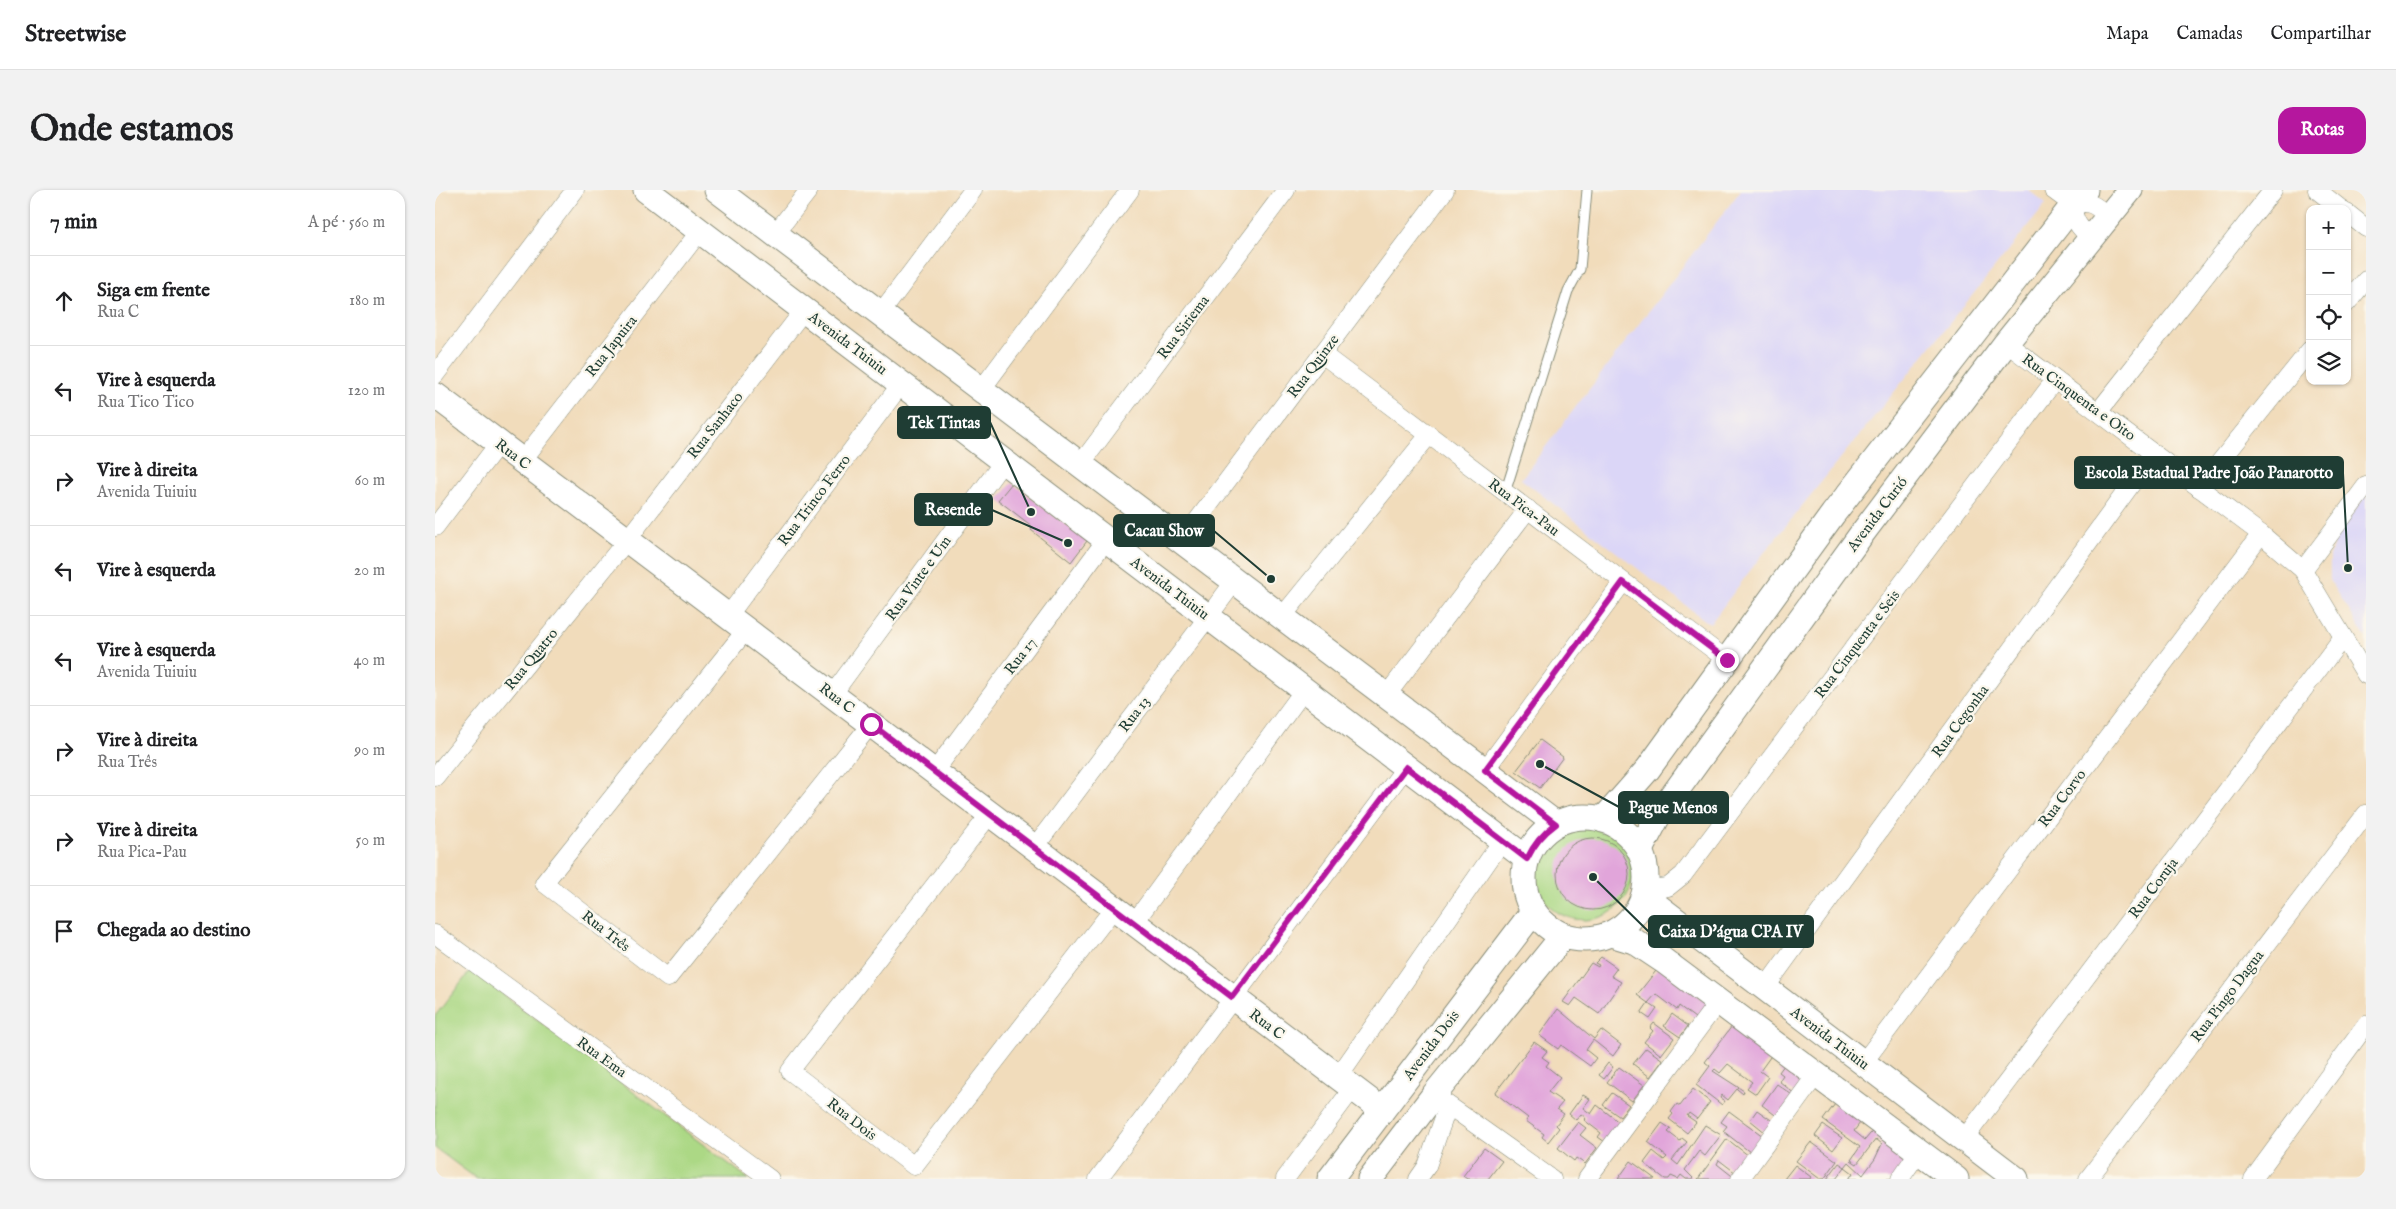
<!DOCTYPE html>
<html lang="pt">
<meta charset="utf-8">
<style>
:root{--surface:#fff;--page:#f2f2f2;--text:#202124;--muted:#757577;--line:#e0e0e0;--accent:#b5179e}
body{margin:0;font-family:"IM FELL English",serif;background:var(--page);color:var(--text)}
.controls{position:absolute;right:15px;top:15px;display:grid;overflow:hidden;border-radius:10px;box-shadow:0 1px 4px #0004}
.controls button{width:45px;height:45px;display:grid;place-items:center;padding:0;border:0;border-bottom:1px solid var(--line);background:var(--surface);color:var(--text);font:25px sans-serif}
.stop{position:absolute;width:15px;height:15px;margin:-11px;border:4px solid #b5179e;border-radius:50%;background:#fff}
.stop.end{background:#b5179e;border-color:#fff;box-shadow:0 1px 5px #0008}
.list{margin:0;padding:0;list-style:none}
h2{display:flex;justify-content:space-between;align-items:center;height:65px;margin:0;padding:0 20px;font-size:21px}
h2 small{font-size:16px;font-weight:400;color:var(--muted)}
.list li{display:grid;grid-template-columns:32px 1fr auto;gap:15px;align-items:center;box-sizing:border-box;height:90px;padding:0 20px;border-top:1px solid var(--line)}
.list b{display:block;font-size:19px;white-space:nowrap}
.list p{margin:0;font-size:16px;white-space:nowrap;color:var(--muted)}
.list em{font-size:16px;font-style:normal;color:var(--muted)}
.icon{flex:none;width:28px;height:28px;fill:none;stroke:currentColor;stroke-width:2;stroke-linecap:round;stroke-linejoin:round}
.map{position:relative;flex:none;width:1931px;height:989px;overflow:hidden;border-radius:15px}
header{display:flex;align-items:center;gap:30px;box-sizing:border-box;height:70px;padding:0 25px;background:var(--surface);border-bottom:1px solid var(--line)}
header strong{font-size:24px}
nav{display:flex;gap:28px;margin-inline-start:auto;font-size:18px}
.intro{display:flex;align-items:center;justify-content:space-between;box-sizing:border-box;height:120px;padding:0 30px}
h1{margin:0;font-size:35px}
.button{padding:12px 22px;border-radius:15px;background:var(--accent);color:#fff;font-size:18px;font-weight:700}
main{display:flex;gap:30px;padding:0 30px}
aside{flex:1;background:var(--surface);border-radius:15px;box-shadow:0 1px 4px #0004}
.map>svg:first-child{display:block}
.built{fill:#dbd6f7}
.green{fill:#acd885;stroke:#668a5c}
.building{fill:#e1a5da}
.lines{fill:none;stroke-linecap:round;stroke-linejoin:round}
.lane-casing{stroke:#888c78;stroke-width:11}
.street-casing{stroke:#888c78;stroke-width:19}
.secondary-casing{stroke:#888c78;stroke-width:27}
.lane{stroke:#fff;stroke-width:9}
.street{stroke:#fff;stroke-width:18}
.secondary{stroke:#fff;stroke-width:25}
.route{stroke:#b5179e;stroke-width:6}
.labels{text-anchor:middle;stroke-width:4.5;stroke-linejoin:round;paint-order:stroke}
.street-label{font-size:15px;fill:#1f3d34;stroke:#fbf7ec}
.leader{fill:none;stroke:#1f3d34;stroke-width:2}
.callout-dot{fill:#1f3d34;stroke:#fbf7ec;stroke-width:2}
.callout{fill:#1f3d34;stroke:#1f3d34;stroke-width:2}
.callout-label{font-size:16px;text-anchor:middle;font-weight:bold;fill:#fff}
</style>
<header>
<strong>Streetwise</strong>
<nav><a>Mapa</a><a>Camadas</a><a>Compartilhar</a></nav>
</header>
<div class="intro"><h1>Onde estamos</h1><a class="button">Rotas</a></div>
<main>
<aside>
<h2>7 min<small>A pé · 560 m</small></h2>
<ul class="list">
<li><svg class="icon" aria-label="ahead" viewBox="0 0 24 24"><path d="M12 20V5M6 11l6-6 6 6"/></svg><div><b>Siga em frente</b><p>Rua C</p></div><em>180 m</em></li>
<li><svg class="icon" aria-label="left" viewBox="0 0 24 24"><path d="M17 20v-9H6M10 6l-5 5 5 5"/></svg><div><b>Vire à esquerda</b><p>Rua Tico Tico</p></div><em>120 m</em></li>
<li><svg class="icon" aria-label="right" viewBox="0 0 24 24"><path d="M7 20v-9h11M14 6l5 5-5 5"/></svg><div><b>Vire à direita</b><p>Avenida Tuiuiu</p></div><em>60 m</em></li>
<li><svg class="icon" aria-label="left" viewBox="0 0 24 24"><path d="M17 20v-9H6M10 6l-5 5 5 5"/></svg><div><b>Vire à esquerda</b></div><em>20 m</em></li>
<li><svg class="icon" aria-label="left" viewBox="0 0 24 24"><path d="M17 20v-9H6M10 6l-5 5 5 5"/></svg><div><b>Vire à esquerda</b><p>Avenida Tuiuiu</p></div><em>40 m</em></li>
<li><svg class="icon" aria-label="right" viewBox="0 0 24 24"><path d="M7 20v-9h11M14 6l5 5-5 5"/></svg><div><b>Vire à direita</b><p>Rua Três</p></div><em>90 m</em></li>
<li><svg class="icon" aria-label="right" viewBox="0 0 24 24"><path d="M7 20v-9h11M14 6l5 5-5 5"/></svg><div><b>Vire à direita</b><p>Rua Pica-Pau</p></div><em>50 m</em></li>
<li><svg class="icon" aria-label="arrive" viewBox="0 0 24 24"><path d="M6 21V4h12l-3 4 3 4H6"/></svg><div><b>Chegada ao destino</b></div></li>
</ul>
</aside>
<div class="map">
<svg width="1931" height="989" viewBox="0 0 1931 989">
<rect width="100%" height="100%" fill="#fbf7ec"/>
<filter id="ink" filterUnits="userSpaceOnUse"><feTurbulence type="fractalNoise" baseFrequency=".02" numOctaves="2"/><feDisplacementMap in="SourceGraphic" scale="10" xChannelSelector="R" yChannelSelector="G"/><feConvolveMatrix kernelMatrix="1 2 1 2 8 2 1 2 1" color-interpolation-filters="sRGB"/></filter>
<filter id="wash" filterUnits="userSpaceOnUse"><feTurbulence type="fractalNoise" baseFrequency=".0096" numOctaves="4" result="noise"/><feDisplacementMap in="SourceGraphic" scale="20" xChannelSelector="R" yChannelSelector="G"/><feGaussianBlur stdDeviation="1.12" result="paint"/><feColorMatrix in="noise" values="0 0 0 0 0 0 0 0 0 0 0 0 0 0 0 0 0 1.4 0 .05"/><feComposite in="paint" operator="in"/></filter>
<g filter="url(#wash)">
<rect width="100%" height="100%" fill="#f1dcbb"/>
<g class="built">
<path d="M1306,0H1593L1611,14L1320,374L1275,434L1086,289Z"/>
<path d="M1931,305V448L1895,390V366L1901,347Z"/>
</g>
<g class="green">
<circle cx="1149" cy="680" r="50"/>
<path d="M36,780L314,989H42L0,958V826Z"/>
</g>
<g id="blocks">
<g class="building">
<path d="M577,293L652,351L636,372L596,340L598,337L563,310Z"/>
<path d="M1105,550L1128,567L1105,598L1081,581Z"/>
<circle cx="1158" cy="684" r="36"/>
<path d="M1166,767L1182,778L1176,786L1186,792L1164,824L1141,808L1135,816L1128,812L1156,773L1163,777L1164,775L1160,773Z"/>
<path d="M1224,777L1278,815L1260,828L1244,816L1242,820L1221,804L1213,813L1222,819L1215,829L1206,823L1213,813L1202,805Z"/>
<path d="M1123,819L1159,849L1166,840L1186,855L1178,866L1158,850L1151,860L1161,868L1155,876L1126,855L1123,859L1104,845Z"/>
<path d="M1237,824L1253,836L1245,847L1229,836Z"/>
<path d="M1300,832L1338,863L1325,881L1333,887L1321,904L1312,898L1317,892L1293,874L1285,883L1280,879L1278,881L1309,901L1308,904L1302,899L1293,910L1287,905L1285,908L1290,911L1287,915L1261,895L1275,876L1270,872Z"/>
<path d="M1219,833L1239,848L1226,865L1209,852L1218,841L1215,838Z"/>
<path d="M1099,852L1112,861L1107,867L1114,872L1111,876L1125,887L1113,902L1128,912L1122,919L1129,924L1121,935L1124,938L1113,952L1107,947L1109,944L1091,931L1093,928L1060,903Z"/>
<path d="M1211,858L1228,870L1215,887L1198,874Z"/>
<path d="M1352,871L1374,888L1361,905L1344,891L1348,885L1344,882Z"/>
<path d="M1173,873L1178,877L1169,889L1164,885Z"/>
<path d="M1184,877L1209,895L1197,911L1172,892Z"/>
<path d="M1342,894L1364,910L1348,931L1327,915Z"/>
<path d="M1258,899L1275,912L1262,929L1254,923L1252,926L1261,932L1252,943L1234,929L1238,924L1236,922L1242,914L1245,916Z"/>
<path d="M1177,903L1194,915L1185,927L1168,915Z"/>
<path d="M1148,905L1155,909L1148,918L1156,924L1162,915L1185,933L1170,952L1163,947L1166,943L1149,930L1151,928L1146,924L1141,930L1134,924Z"/>
<path d="M1403,910L1428,929L1419,941L1430,950L1440,938L1479,967L1463,989H1414L1418,983L1410,977L1401,989H1392L1404,973L1410,977L1414,972L1428,985L1440,969L1447,954L1441,949L1422,974L1416,970L1425,957L1388,930Z"/>
<path d="M1322,920L1339,932L1331,943L1315,930Z"/>
<path d="M1294,921L1332,949L1320,966L1288,941L1292,936L1286,932Z"/>
<path d="M1143,932L1151,938L1145,945L1162,958L1150,974L1141,968L1139,971L1123,958Z"/>
<path d="M1227,933L1236,939L1233,942L1245,951L1247,948L1252,952L1237,970L1243,975L1270,935L1286,945L1270,966L1264,961L1250,980L1259,989H1251L1246,985L1243,989L1236,986L1234,989H1230L1209,973L1218,961L1229,970L1232,967L1213,952Z"/>
<path d="M1388,935L1407,948L1398,960L1380,946Z"/>
<path d="M1292,949L1314,966L1301,983L1284,970L1282,974L1301,989H1263Z"/>
<path d="M1376,952L1402,971L1389,989H1385L1361,971Z"/>
<path d="M1049,958L1067,971L1053,989H1032L1028,986Z"/>
<path d="M1196,971L1220,989H1183Z"/>
<path d="M1360,975L1376,987L1375,989H1349Z"/>
</g>
</g>
</g>
<g filter="url(#ink)">
<use href="#blocks" fill-opacity="0" stroke="#888c78" stroke-width="1"/>
<g class="lines">
<g class="lane-casing">
<path id="lane" d="M1070,303L1133,101L1145,79L1152,0"/>
</g>
<g class="street-casing">
<g id="street">
<path d="M1618,0L1637,14C1655,11 1660,14 1673,27"/>
<path d="M1882,0L1906,19"/>
<path d="M1637,14C1639,30 1643,38 1656,47"/>
<path d="M1912,23L1931,38"/>
<path d="M340,44L374,0"/>
<path d="M1912,113L1931,90"/>
<path d="M445,124L538,0"/>
<path d="M1571,153L1826,344L1868,380L1931,485"/>
<path d="M887,164L1292,470"/>
<path d="M0,185L140,0"/>
<path d="M546,200L695,0"/>
<path d="M1664,221L1838,0"/>
<path d="M87,271L265,41"/>
<path d="M645,275L851,0"/>
<path d="M1764,298L1875,160"/>
<path d="M0,337L64,253"/>
<path d="M747,351L1010,0"/>
<path d="M1868,380L1931,296"/>
<path d="M293,426L466,194"/>
<path d="M847,427L994,245"/>
<path d="M311,440L109,693L233,788L436,534"/>
<path d="M397,505L568,272"/>
<path d="M951,506L1093,319"/>
<path d="M1050,580L1188,392"/>
<path d="M499,582L671,350"/>
<path d="M0,587L192,350L369,120"/>
<path d="M555,624L355,881L479,976L679,718"/>
<path d="M599,658L800,391"/>
<path d="M1211,699L1233,697L1248,685L1620,190"/>
<path d="M699,733L869,500"/>
<path d="M0,744L335,989"/>
<path d="M1330,798L1719,263"/>
<path d="M1428,873L1826,344"/>
<path d="M903,887L1067,651"/>
<path d="M999,905L1117,989"/>
<path d="M1529,949L1908,447"/>
<path d="M663,989L971,577"/>
<path d="M850,989L918,898"/>
<path d="M983,989L992,976L1013,916"/>
<path d="M1152,989L1283,812"/>
<path d="M1305,989L1381,885"/>
<path d="M1465,989L1484,961"/>
<path d="M1653,989L1931,624"/>
<path d="M1818,989L1931,835"/>
</g>
</g>
<g class="secondary-casing">
<g id="secondary">
<path d="M211,0L1092,669"/>
<path d="M282,0L1121,634"/>
<path d="M0,205L947,920"/>
<circle cx="1150" cy="688" r="61"/>
<path d="M1168,630L1213,579L1398,324L1650,0"/>
<path d="M1205,660L1223,626L1426,345L1571,153L1695,0"/>
<path d="M1209,706L1581,989"/>
<path d="M1176,744L1199,751L1229,771L1521,989"/>
<path d="M895,989L1098,722"/>
<path d="M935,989L999,905L1128,746"/>
</g>
</g>
<use href="#lane" class="lane"/>
<use href="#street" class="street"/>
<use href="#secondary" class="secondary"/>
</g>
</g>
<g class="lines" filter="url(#ink)">
<path class="route" d="M436,534L797,807L971,577L1092,669C1099,654 1107,644 1121,634L1050,580L1188,392L1292,470"/>
</g>
<g class="labels">
<g class="street-label">
<text transform="translate(748 137) rotate(-53)" y="5">Rua Siriema</text>
<text transform="translate(413 153) rotate(37)" y="5">Avenida Tuiuiu</text>
<text transform="translate(176 156) rotate(-52)" y="5">Rua Japuira</text>
<text transform="translate(878 176) rotate(-53)" y="5">Rua Quinze</text>
<text transform="translate(1644 207) rotate(36)" y="5">Rua Cinquenta e Oito</text>
<text transform="translate(280 235) rotate(-52)" y="5">Rua Sanhaco</text>
<text transform="translate(78 264) rotate(37)" y="5">Rua C</text>
<text transform="translate(379 310) rotate(-53)" y="5">Rua Trinco Ferro</text>
<text transform="translate(1089 317) rotate(37)" y="5">Rua Pica-Pau</text>
<text transform="translate(1442 324) rotate(-53)" y="5">Avenida Curió</text>
<text transform="translate(483 388) rotate(-54)" y="5">Rua Vinte e Um</text>
<text transform="translate(735 398) rotate(37)" y="5">Avenida Tuiuiu</text>
<text transform="translate(1422 454) rotate(-53)" y="5">Rua Cinquenta e Seis</text>
<text transform="translate(585 466) rotate(-53)" y="5">Rua 17</text>
<text transform="translate(96 469) rotate(-51)" y="5">Rua Quatro</text>
<text transform="translate(402 508) rotate(37)" y="5">Rua C</text>
<text transform="translate(699 524) rotate(-53)" y="5">Rua 13</text>
<text transform="translate(1525 531) rotate(-54)" y="5">Rua Cegonha</text>
<text transform="translate(1627 608) rotate(-53)" y="5">Rua Corvo</text>
<text transform="translate(1718 698) rotate(-53)" y="5">Rua Coruja</text>
<text transform="translate(171 741) rotate(38)" y="5">Rua Três</text>
<text transform="translate(1792 806) rotate(-53)" y="5">Rua Pingo Dagua</text>
<text transform="translate(832 834) rotate(37)" y="5">Rua C</text>
<text transform="translate(1395 848) rotate(37)" y="5">Avenida Tuiuiu</text>
<text transform="translate(996 855) rotate(-53)" y="5">Avenida Dois</text>
<text transform="translate(167 867) rotate(36)" y="5">Rua Ema</text>
<text transform="translate(417 929) rotate(38)" y="5">Rua Dois</text>
</g>
</g>
<path class="leader" d="M596 322L555 232M1913 378L1908 283M633 353L557 320M836 389L779 341M1105 574L1184 617M1158 687L1214 742"/>
<g class="callout-dot">
<circle cx="596" cy="322" r="5"/>
<circle cx="1913" cy="378" r="5"/>
<circle cx="633" cy="353" r="5"/>
<circle cx="836" cy="389" r="5"/>
<circle cx="1105" cy="574" r="5"/>
<circle cx="1158" cy="687" r="5"/>
</g>
<g class="callout">
<rect x="463" y="217" width="92" height="31" rx="5"/>
<rect x="1640" y="267" width="268" height="31" rx="5"/>
<rect x="480" y="304" width="77" height="31" rx="5"/>
<rect x="679" y="325" width="100" height="31" rx="5"/>
<rect x="1184" y="602" width="109" height="31" rx="5"/>
<rect x="1214" y="726" width="164" height="31" rx="5"/>
</g>
<g class="callout-label">
<text x="509" y="238">Tek Tintas</text>
<text x="1774" y="288">Escola Estadual Padre João Panarotto</text>
<text x="518" y="325">Resende</text>
<text x="729" y="346">Cacau Show</text>
<text x="1238" y="623">Pague Menos</text>
<text x="1296" y="747">Caixa D'água CPA IV</text>
</g>
</svg>
<div class="controls">
<button>+</button>
<button>−</button>
<button><svg class="icon" aria-label="locate" viewBox="0 0 24 24"><circle cx="12" cy="12" r="6"/><path d="M12 2v4M12 18v4M2 12h4M18 12h4"/></svg></button>
<button><svg class="icon" aria-label="layers" viewBox="0 0 24 24"><path d="M12 4l9 5-9 5-9-5zM3 14l9 5 9-5"/></svg></button>
</div>
<div class="stop" style="left:436px;top:534px"></div>
<div class="stop end" style="left:1292px;top:470px"></div>
</div>
</main>
